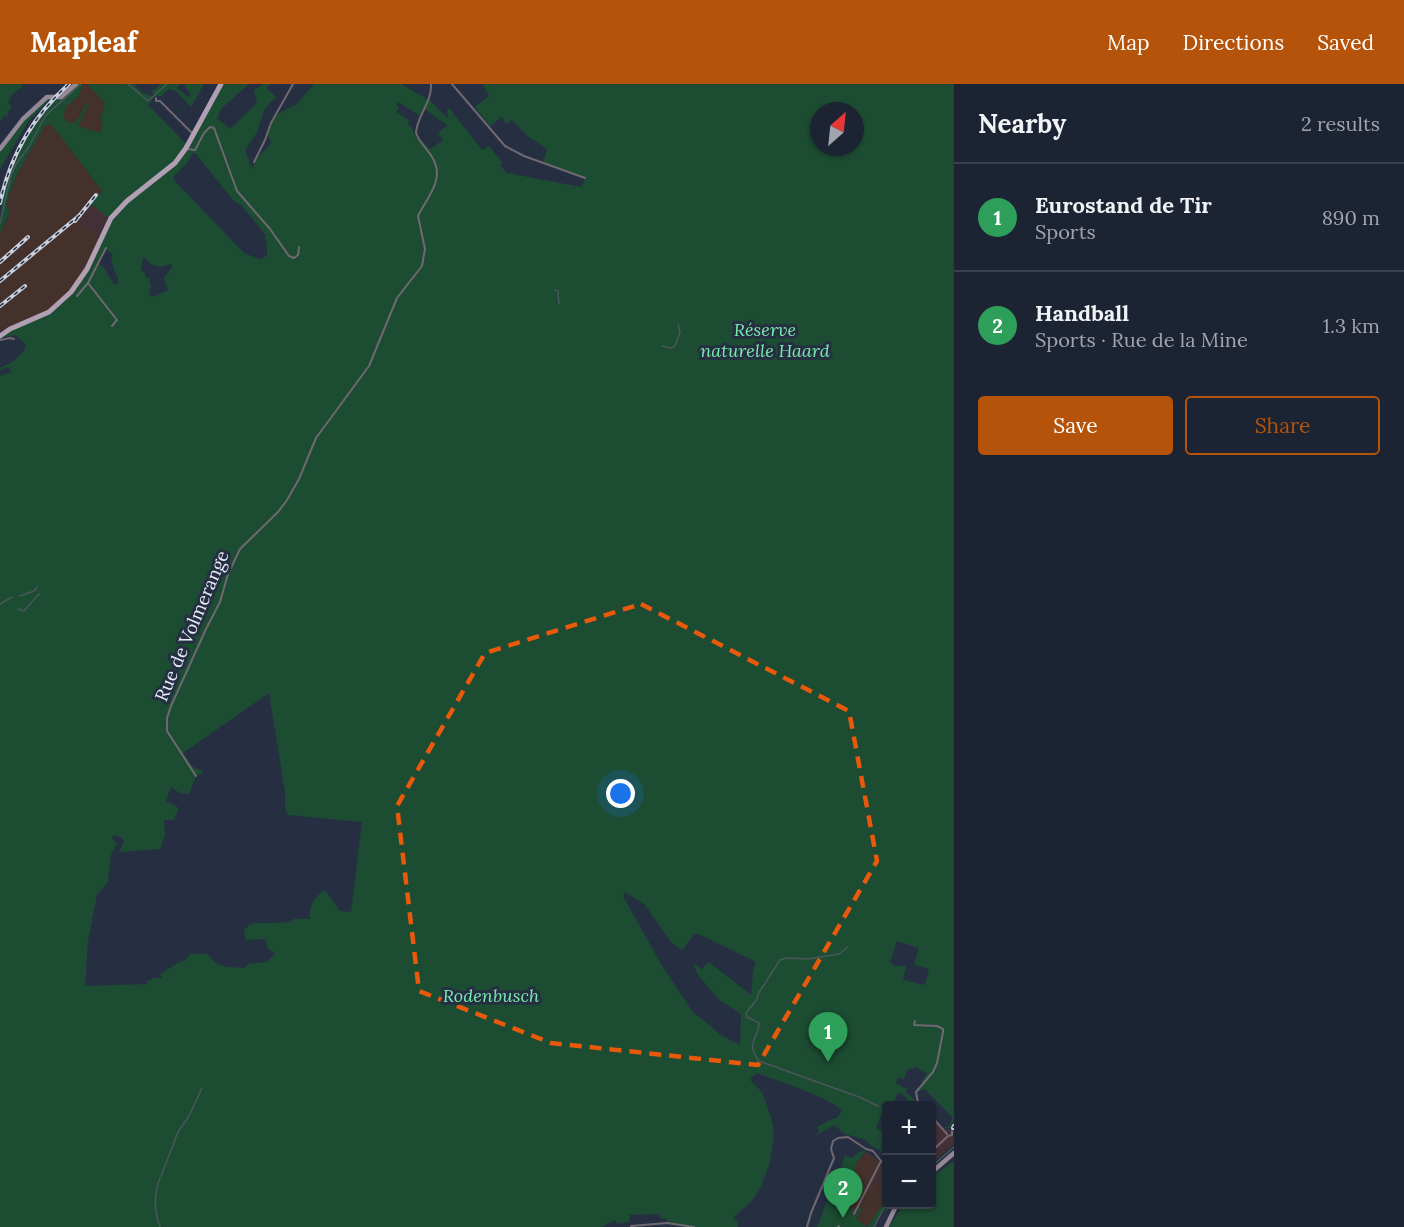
<!DOCTYPE html>
<meta charset="utf-8">
<style>
:root{--surface:#1c2332;--page:#252b3a;--text:#f1f3f6;--muted:#a0a4ac;--line:#3a404d;--accent:#b45309}
body{margin:0;font-family:Lora,serif;background:var(--page);color:var(--text)}
.controls{position:absolute;right:18px;bottom:18px;display:grid;overflow:hidden;border-radius:6px;box-shadow:0 2px 4px #0004}
.controls button{width:54px;height:54px;display:grid;place-items:center;padding:0;border:0;border-bottom:2px solid var(--line);background:var(--surface);color:var(--text);font:30px sans-serif}
.compass{position:absolute;left:810px;top:18px;width:54px;height:54px;border-radius:50%;background:var(--surface);box-shadow:0 2px 4px #0004;rotate:27deg}
.you{position:absolute;left:621px;top:710px;width:21px;height:21px;margin:-15px;border:4px solid #fff;border-radius:50%;background:#1a73e8;box-shadow:0 0 0 9px #1a73e833}
.badge{display:grid;place-items:center;width:39px;height:39px;border-radius:50%;background:var(--accent);color:#fff;font-size:20px;font-weight:700}
.pin{position:absolute;translate:-50% -50px;filter:drop-shadow(0 2px 3px #0008)}
.pin::after{content:'';position:absolute;top:32px;width:21px;height:18px;background:inherit;clip-path:polygon(0 0,100% 0,50% 100%)}
.list{margin:0;padding:0;list-style:none}
h2{display:flex;justify-content:space-between;align-items:center;height:78px;margin:0;padding:0 24px;font-size:26px}
h2 small{font-size:20px;font-weight:400;color:var(--muted)}
.list li{display:grid;grid-template-columns:39px 1fr auto;gap:18px;align-items:center;box-sizing:border-box;height:108px;padding:0 24px;border-top:2px solid var(--line)}
.list b{display:block;font-size:22px;white-space:nowrap}
.list p{margin:0;font-size:20px;white-space:nowrap;color:var(--muted)}
.list em{font-size:20px;font-style:normal;color:var(--muted)}
.actions{display:flex;gap:12px;padding:18px 24px}
.actions a{flex:1;padding:14px 0;border:2px solid var(--accent);border-radius:6px;text-align:center;font-size:21px;color:var(--accent)}
.actions .main{background:var(--accent);color:#fff}
.map{position:relative;flex:none;width:954px;height:1143px;overflow:hidden}
header{display:flex;align-items:center;gap:36px;box-sizing:border-box;height:84px;padding:0 30px;background:var(--accent);color:#fff}
header strong{font-size:28px}
nav{display:flex;gap:33px;margin-inline-start:auto;font-size:21px}
main{display:flex}
aside{flex:1;background:var(--surface)}
.map>svg:first-child{display:block}
.commercial{fill:#433037}
.industrial{fill:#44312b}
.green{fill:#1c4c32;fill-rule:evenodd}
.lines{fill:none;stroke-linecap:round;stroke-linejoin:round}
.stream{stroke:#4a565c;stroke-width:1.5}
.street{stroke:#706871;stroke-width:2}
.secondary{stroke:#958896;stroke-width:4.5}
.primary{stroke:#b1a0b3;stroke-width:5}
.rail-casing{stroke:#c9cfdd;stroke-width:4}
.rail{stroke:#262f42;stroke-width:1.5;stroke-dasharray:4.5;stroke-linecap:butt}
.marked{fill:none;stroke:#e8590c;stroke-width:4.5;stroke-dasharray:12 8;stroke-linejoin:round}
.labels{text-anchor:middle;stroke-width:6;stroke-linejoin:round;paint-order:stroke}
.park-label{font-size:18px;font-style:italic;fill:#78ebac;stroke:#262f42}
.street-label{font-size:18px;fill:#e7edfa;stroke:#262f42}
</style>
<header>
<strong>Mapleaf</strong>
<nav><a>Map</a><a>Directions</a><a>Saved</a></nav>
</header>
<main>
<div class="map">
<svg width="954" height="1143" viewBox="0 0 954 1143">
<rect width="100%" height="100%" fill="#262f42"/>
<g class="commercial">
<path d="M91,120L111,134L101,154L78,137Z"/>
<path d="M932,1033L942,1045L954,1046V1060L932,1079Z"/>
<path d="M886,1071V1106L871,1098Z"/>
</g>
<g class="industrial">
<path d="M84,0H87L105,19L100,36L103,37L100,49L78,42L89,20L88,19L75,39L67,38L59,30Z"/>
<path d="M51,40L102,107L78,137L101,154L78,199L49,228L0,248V149L10,128L6,121L16,92L45,42Z"/>
<path d="M867,1068L880,1078L871,1097L886,1106V1116L868,1143L856,1135L862,1126L860,1123L855,1132L851,1130L852,1128L838,1119L846,1104L852,1100L855,1081Z"/>
</g>
<g class="green">
<path d="M0,0H21L23,2L13,10L8,18L12,23L8,27L7,33L4,31L0,38Z"/>
<path d="M78,0H82L84,3L82,2L79,12L65,24L64,34L67,38L75,39L87,19L89,20L78,42L100,49L103,38L100,37L105,19L87,0H134L142,8L154,13L148,21L189,63L224,0H249L222,24L217,34L230,45L257,19L254,6L263,0H271L266,4L276,13L265,24L257,48L245,66L252,85L256,73L262,69L271,59L267,49L275,31L297,20L314,0H401L432,18L448,35L447,27L449,24L482,66L489,62L502,78L500,81L507,89L582,103L585,94L543,79L547,65L527,52L512,36L506,40L502,33L490,42L475,23L489,12L483,0H954V1037L950,1044H944L949,1042L953,1034L925,1005L916,1008L922,1001L921,999L927,989L916,983L907,986L904,995L898,993L896,1000L907,1005L906,1008L920,1021H906L908,1015L901,1009H898L893,1021L884,1023L876,1044L886,1050V1070L872,1062L866,1056L845,1050L834,1041L817,1051L819,1046L817,1043L834,1034L836,1035L843,1026C817,1009 785,999 756,989L750,996L762,1008L771,1033L774,1048L770,1079L760,1105L752,1117L733,1134L737,1137L738,1143H684L685,1142L667,1139V1135L660,1134L659,1130L629,1131L630,1138L617,1140L615,1136L602,1143H0V292L11,288L8,283L0,286V284C10,280 24,272 26,260L15,251L0,254L10,245L42,232L78,199L110,135L91,120L102,107L51,40L45,42L16,92L6,121L10,127L0,149C0,95 19,53 56,14H60ZM398,18L420,32L425,25L447,41L438,49L443,56L430,65L424,58C416,56 414,50 412,43L408,41L409,36L396,28L399,23L396,21ZM819,27H855V63H819ZM193,69H195L233,116L242,122L265,150C265,158 268,164 267,172L259,175L244,169L174,96L173,93L187,79ZM106,165L113,171L111,177L119,198L115,201C107,192 107,184 98,179ZM143,173L151,180L160,183L171,180L172,183L164,194L168,206L153,213L149,211L151,203L149,194H146L144,188L141,186ZM269,609L285,708V724L288,731L362,738L351,828L340,827L325,806C314,813 309,821 310,835H294L289,838L276,839H253L244,845L246,856L265,855L268,865L275,869L267,878L248,880L244,884C230,883 216,884 208,870H190L185,877H181L160,890L162,894H154L147,897V900L85,902L88,857L97,811L108,798L111,771L117,759L112,755L113,751L121,753L124,757L119,768L160,765L165,751L164,736H174L179,724L166,717L171,703L180,709L189,710L196,692L203,689L201,686L193,683L183,669ZM625,808L645,821L670,857L682,867L694,850H699L756,878L753,887L751,911L709,878L702,885L692,880L697,887L696,888L719,916L741,930L740,961L721,951L692,927L661,880L623,812ZM897,857L919,864L914,880L929,885L925,901L903,896L906,882H895L890,878Z"/>
<path d="M160,0H180L177,4L188,13L191,11L183,0H204L191,23L176,7L169,5L162,12H155L151,7L152,5L154,6Z"/>
<path d="M52,13L28,38L0,85V69L23,37L47,15Z"/>
<path d="M861,1067H866L855,1081L852,1100L846,1104L839,1119L854,1126L851,1130L855,1132L860,1123H861L862,1126L856,1135L867,1143L886,1116V1120L891,1121L887,1128L883,1126L873,1143H817L831,1106V1102L834,1101L845,1072L852,1074Z"/>
<path d="M954,1077V1143H889L903,1121L932,1120V1093Z"/>
</g>
<g class="lines">
<g class="stream">
<path d="M128,0L148,17L167,0"/>
<path d="M0,139L11,91L16,80L28,64L46,31L81,0"/>
<path d="M555,206L558,207L559,220"/>
<path d="M662,262L670,264L675,262L680,248L678,241"/>
<path d="M38,511L40,510"/>
<path d="M20,512L34,507L37,503"/>
<path d="M0,520L12,513"/>
<path d="M18,525L24,527L37,512"/>
<path d="M848,863L839,870L808,875L787,874L780,876L758,910L757,915L746,929L747,933L759,939C758,957 745,958 759,977L859,1013L878,1022"/>
<path d="M932,1082L954,1063"/>
<path d="M161,1092L178,1048L189,1032L202,1004"/>
<path d="M160,1094C154,1110 154,1127 160,1143"/>
<path d="M874,1143L886,1120"/>
</g>
<g class="street">
<path d="M452,0L505,62L524,72L585,94"/>
<path d="M156,14V17H160L193,50"/>
<path d="M188,65L195,66L204,49L210,43L214,44L237,107L270,145L289,172L294,174L298,171L299,163"/>
<path d="M254,78L265,56L271,39L293,0"/>
<path d="M88,199L117,236L112,242"/>
<path d="M77,212L88,199L106,164"/>
<path d="M0,256L10,254L14,255"/>
<path d="M196,692L167,647V634L171,622L206,545L220,518L228,490L240,465L278,428L287,416L299,395L316,354L369,282L397,214L422,182L425,165L418,132C427,113 446,95 432,73C427,65 419,58 416,49C417,31 432,19 431,0"/>
<path d="M915,937L914,941L937,942L943,945V948L937,979L933,988L916,1008L918,1019L920,1022"/>
<path d="M932,1033L947,1050"/>
<path d="M932,1067L948,1052L952,1051V1047"/>
<path d="M854,1130L881,1077L886,1082"/>
<path d="M631,1142L667,1139L694,1143"/>
<path d="M807,1143L811,1129L834,1074L831,1065L833,1057L838,1054L848,1053L866,1065L873,1067L881,1077"/>
<path d="M838,1143L839,1142"/>
</g>
<g class="secondary">
<path d="M0,65L23,35L47,13H61L76,0"/>
<path d="M932,1088L954,1069"/>
<path d="M886,1143L897,1120"/>
</g>
<path class="primary" d="M0,252L10,245L49,228L71,208L87,185L111,134L127,117L175,79L186,64L221,0"/>
<g class="rail-casing">
<g id="rail">
<path d="M0,119C10,72 33,32 69,0"/>
<path d="M75,137L96,111"/>
<path d="M0,178L28,153"/>
<path d="M0,197L80,131"/>
<path d="M0,222L25,202"/>
<path d="M953,1044L954,1042"/>
</g>
</g>
<use href="#rail" class="rail"/>
</g>
<path class="marked" d="M641,520L849,627L877,777L758,981L551,959L419,907L397,722L485,569Z"/>
<g class="labels">
<g class="park-label">
<text x="765" y="252">Réserve<tspan x="765" dy="21">naturelle Haard</tspan></text>
<text x="491" y="918">Rodenbusch</text>
</g>
<g class="street-label">
<text transform="translate(192 542) rotate(-67)" y="6">Rue de Volmerange</text>
</g>
</g>
</svg>
<div class="controls">
<button>+</button>
<button>−</button>
</div>
<svg class="compass" viewBox="-18 -18 36 36"><path d="M0-13l5 13h-10z" fill="#e53935"/><path d="M0 13l5-13h-10z" fill="#a0a4ac"/></svg>
<div class="you"></div>
<div class="pin badge" style="left:828px;top:978px;background:#2e9e5b">1</div>
<div class="pin badge" style="left:843px;top:1134px;background:#2e9e5b">2</div>
</div>
<aside>
<h2>Nearby<small>2 results</small></h2>
<ul class="list">
<li><span class="badge" style="background:#2e9e5b">1</span><div><b>Eurostand de Tir</b><p>Sports</p></div><em>890 m</em></li>
<li><span class="badge" style="background:#2e9e5b">2</span><div><b>Handball</b><p>Sports · Rue de la Mine</p></div><em>1.3 km</em></li>
</ul>
<div class="actions"><a class="main">Save</a><a>Share</a></div>
</aside>
</main>
